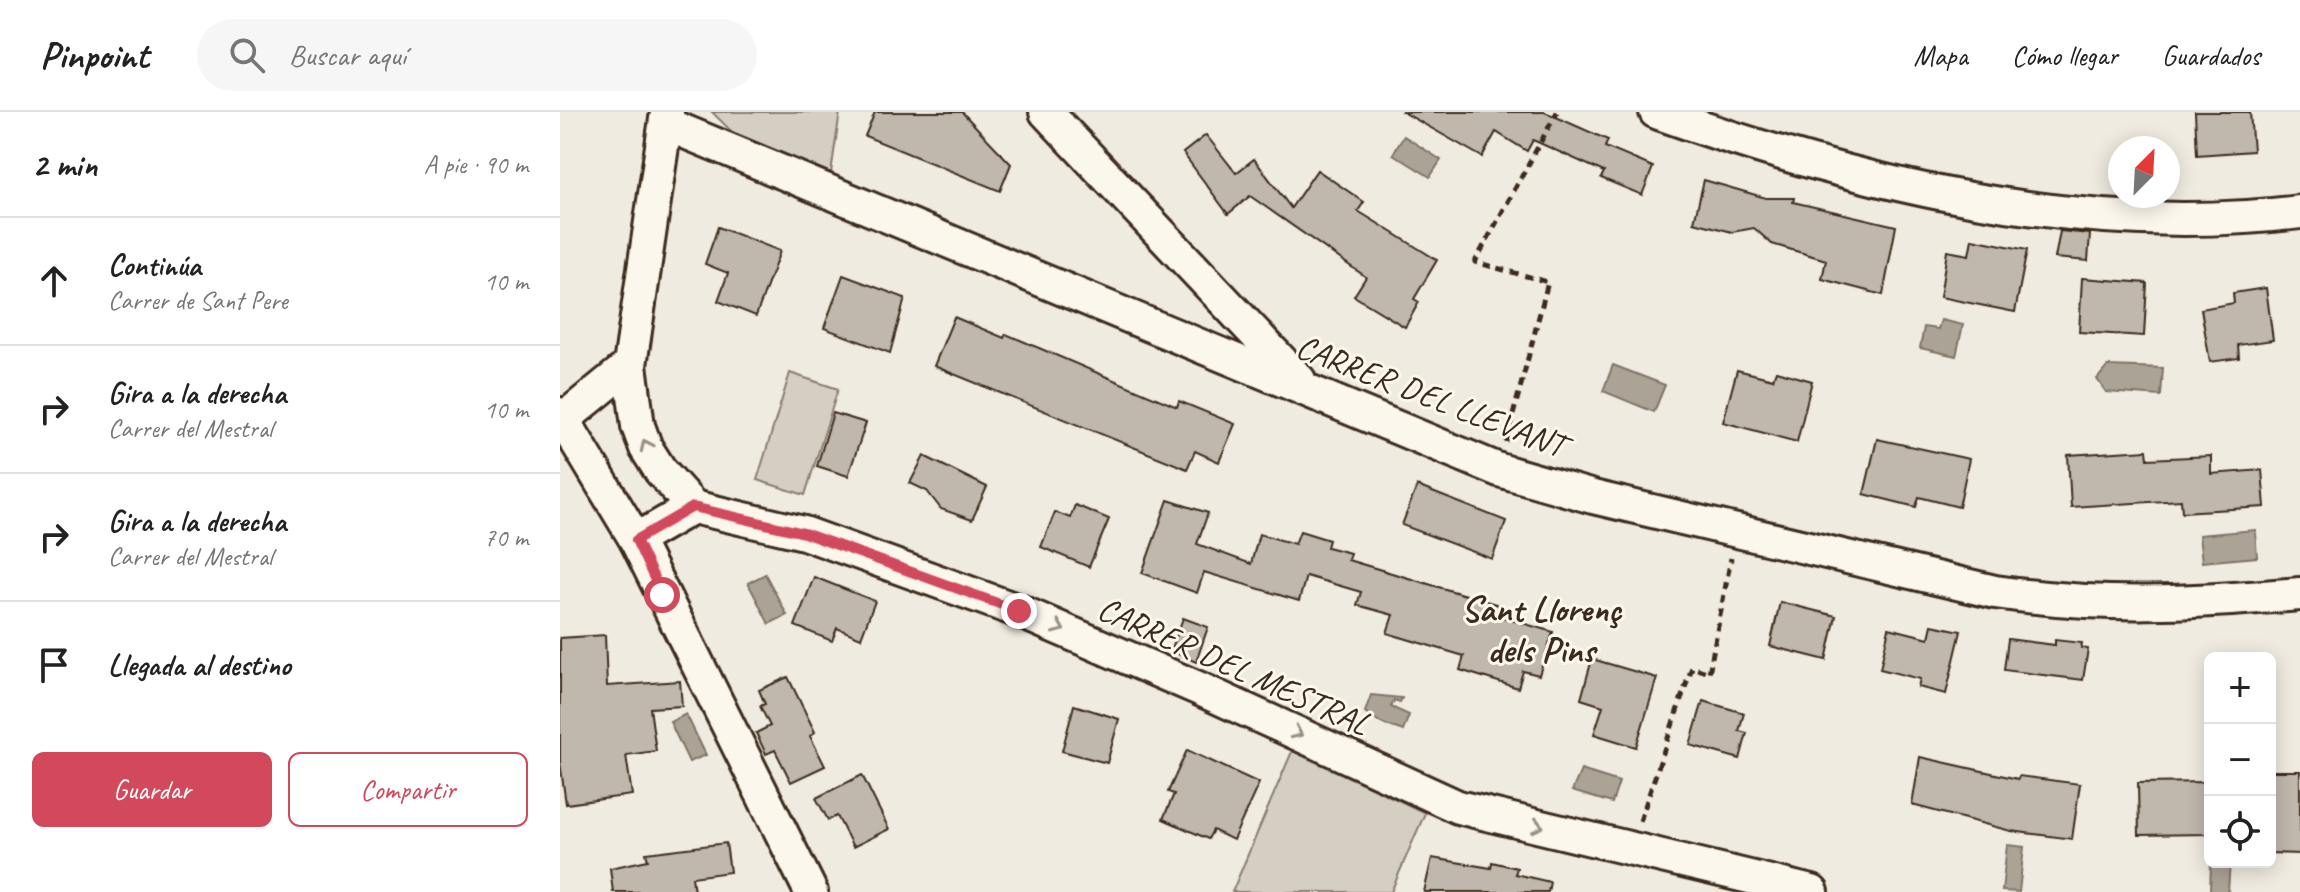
<!DOCTYPE html>
<html lang="es">
<meta charset="utf-8">
<style>
:root{--surface:#fff;--page:#f6f6f6;--text:#222;--muted:#767676;--line:#e0e0e0;--accent:#d1495b}
body{margin:0;font-family:Caveat,sans-serif;background:var(--page);color:var(--text)}
.controls{position:absolute;right:24px;bottom:24px;display:grid;overflow:hidden;border-radius:12px;box-shadow:0 4px 20px #0003}
.controls button{width:72px;height:72px;display:grid;place-items:center;padding:0;border:0;border-bottom:2px solid var(--line);background:var(--surface);color:var(--text);font:40px sans-serif}
.compass{position:absolute;left:1548px;top:24px;width:72px;height:72px;border-radius:50%;background:var(--surface);box-shadow:0 4px 20px #0003;rotate:24deg}
.stop{position:absolute;width:24px;height:24px;margin:-18px;border:6px solid #d1495b;border-radius:50%;background:#fff}
.stop.end{background:#d1495b;border-color:#fff;box-shadow:0 2px 8px #0008}
.list{margin:0;padding:0;list-style:none}
h2{display:flex;justify-content:space-between;align-items:center;height:104px;margin:0;padding:0 32px;font-size:34px}
h2 small{font-size:26px;font-weight:400;color:var(--muted)}
.list li{display:grid;grid-template-columns:52px 1fr auto;gap:24px;align-items:center;box-sizing:border-box;height:128px;padding:0 32px;border-top:2px solid var(--line)}
.list b{display:block;font-size:30px;white-space:nowrap}
.list p{margin:0;font-size:26px;white-space:nowrap;color:var(--muted)}
.list em{font-size:26px;font-style:normal;color:var(--muted)}
.actions{display:flex;gap:16px;padding:24px 32px}
.actions a{flex:1;padding:18px 0;border:2px solid var(--accent);border-radius:12px;text-align:center;font-size:28px;color:var(--accent)}
.actions .main{background:var(--accent);color:#fff}
.icon{flex:none;width:44px;height:44px;fill:none;stroke:currentColor;stroke-width:2;stroke-linecap:round;stroke-linejoin:round}
.map{position:relative;flex:none;width:1740px;height:780px;overflow:hidden}
header{display:flex;align-items:center;gap:48px;box-sizing:border-box;height:112px;padding:0 40px;background:var(--surface);border-bottom:2px solid var(--line)}
header strong{font-size:38px}
nav{display:flex;gap:44px;margin-inline-start:auto;font-size:28px}
.search{width:560px;height:72px;background:var(--page);display:flex;align-items:center;gap:20px;box-sizing:border-box;padding:0 28px;border-radius:44px;color:var(--muted);font-size:30px}
main{display:flex}
aside{flex:1;background:var(--surface)}
.map>svg:first-child{display:block}
.green{fill:#d5cec3;stroke:#887c70;stroke-width:2}
.water{fill:#aca397;stroke:#7f7367;stroke-width:2}
.building{fill:#c0b8ad;stroke:#3b2a1e;stroke-width:2}
.lines{fill:none;stroke-linecap:round;stroke-linejoin:round}
.minor-casing{stroke:#3b2a1e;stroke-width:38}
.path{stroke:#3b2a1e;stroke-width:5;stroke-dasharray:8 6;stroke-linecap:butt}
.minor{stroke:#fbf7ec;stroke-width:32}
.oneway{stroke:#9b9085}
.route{stroke:#d1495b;stroke-width:10}
.labels{text-anchor:middle;stroke-width:6;stroke-linejoin:round;paint-order:stroke}
.street-label{font-size:34px;fill:#3b2a1e;stroke:#fbf7ec}
.neighbourhood-label{font-size:36px;font-weight:bold;fill:#3b2a1e;stroke:#fbf7ec}
</style>
<header>
<strong>Pinpoint</strong>
<div class="search"><svg class="icon" aria-label="search" viewBox="0 0 24 24"><circle cx="10" cy="10" r="6"/><path d="M15 15l6 6"/></svg>Buscar aquí</div>
<nav><a>Mapa</a><a>Cómo llegar</a><a>Guardados</a></nav>
</header>
<main>
<aside>
<h2>2 min<small>A pie · 90 m</small></h2>
<ul class="list">
<li><svg class="icon" aria-label="ahead" viewBox="0 0 24 24"><path d="M12 20V5M6 11l6-6 6 6"/></svg><div><b>Continúa</b><p>Carrer de Sant Pere</p></div><em>10 m</em></li>
<li><svg class="icon" aria-label="right" viewBox="0 0 24 24"><path d="M7 20v-9h11M14 6l5 5-5 5"/></svg><div><b>Gira a la derecha</b><p>Carrer del Mestral</p></div><em>10 m</em></li>
<li><svg class="icon" aria-label="right" viewBox="0 0 24 24"><path d="M7 20v-9h11M14 6l5 5-5 5"/></svg><div><b>Gira a la derecha</b><p>Carrer del Mestral</p></div><em>70 m</em></li>
<li><svg class="icon" aria-label="arrive" viewBox="0 0 24 24"><path d="M6 21V4h12l-3 4 3 4H6"/></svg><div><b>Llegada al destino</b></div></li>
</ul>
<div class="actions"><a class="main">Guardar</a><a>Compartir</a></div>
</aside>
<div class="map">
<svg width="1740" height="780" viewBox="0 0 1740 780">
<rect width="100%" height="100%" fill="#f0ebe0"/>
<filter id="ink" filterUnits="userSpaceOnUse"><feTurbulence type="fractalNoise" baseFrequency=".0125" numOctaves="2"/><feDisplacementMap in="SourceGraphic" scale="16" xChannelSelector="R" yChannelSelector="G"/><feConvolveMatrix kernelMatrix="1 2 1 2 8 2 1 2 1" color-interpolation-filters="sRGB"/></filter>
<g filter="url(#ink)">
<g class="green">
<path d="M152,0H280L271,61L174,22Z"/>
<path d="M230,261L278,277L245,383L197,368Z"/>
<path d="M733,637L865,701L831,780H672Z"/>
</g>
<g class="water">
<path d="M844,24L881,48L870,65L833,42Z"/>
<path d="M1381,208L1403,213L1396,244L1360,236L1364,215L1378,217Z"/>
<path d="M1053,253L1105,273L1094,300L1043,279Z"/>
<path d="M1548,254L1603,256L1601,284L1546,280L1537,267Z"/>
<path d="M1695,418L1697,445L1642,450L1639,423Z"/>
<path d="M205,462L227,503L209,512L188,471Z"/>
<path d="M811,583L842,586L840,590L834,588L831,595L849,603L843,619L821,611L805,600Z"/>
<path d="M126,602L146,643L129,650L110,610Z"/>
<path d="M1021,658L1059,670L1052,691L1012,679Z"/>
<path d="M1447,733L1464,735L1459,780L1442,779Z"/>
<path d="M1651,750H1670L1668,780H1650Z"/>
</g>
<g class="building">
<path d="M315,0H402L451,52L440,79L305,24Z"/>
<path d="M843,0H985L1048,28L1045,35L1093,55L1082,83L1041,66L1044,60L973,28L967,39L936,20L922,45Z"/>
<path d="M1635,0H1690L1693,39L1637,43Z"/>
<path d="M646,23L676,61L694,47L731,96L757,58L804,90L798,99L877,148L854,187L859,190L845,215L794,184L806,165L690,84L668,102L623,41Z"/>
<path d="M1144,68L1206,86H1234L1233,90L1336,114L1323,183L1262,167L1266,148L1212,132L1194,116L1172,120L1134,110Z"/>
<path d="M158,115L220,139L196,204L158,189L168,161L145,152Z"/>
<path d="M1500,119L1530,122L1528,149L1495,146Z"/>
<path d="M1412,127L1467,138L1455,200L1380,185L1387,139L1409,143Z"/>
<path d="M283,163L345,186L330,241L264,216Z"/>
<path d="M1522,166L1587,171L1584,224L1519,220Z"/>
<path d="M1706,176L1713,228L1678,233L1679,246L1650,250L1641,197L1674,191L1673,181Z"/>
<path d="M394,205L444,226L446,222L617,295L619,289L675,312L659,350L635,339L627,357L374,254Z"/>
<path d="M1177,258L1213,267L1216,259L1252,269L1237,330L1163,310Z"/>
<path d="M273,301L306,311L288,364L257,354Z"/>
<path d="M1317,327L1409,347L1399,395L1359,385L1356,395L1304,382Z"/>
<path d="M1587,338L1588,347L1651,344V362L1702,358L1705,395L1622,400L1621,388L1511,395L1508,343Z"/>
<path d="M364,344L427,375L412,408L381,397L367,379L350,371Z"/>
<path d="M857,374L946,409L932,447L842,413Z"/>
<path d="M608,388L648,401L637,432L691,452L699,422L735,432L740,419L769,428L767,435L790,441L788,448L949,496L945,506L993,520L979,563L963,559L958,576L900,558L904,544L827,521L833,503L797,493L801,480L746,464L739,489L644,460L637,481L582,461Z"/>
<path d="M515,393L549,407L529,455L481,435L495,400L510,406Z"/>
<path d="M254,465L315,489L301,526L277,516L272,529L235,514Z"/>
<path d="M1220,490L1276,504L1266,548L1210,534Z"/>
<path d="M623,506L648,515L636,550L611,539Z"/>
<path d="M1372,513L1401,519L1386,582L1358,575L1360,567L1320,557L1329,516L1369,526Z"/>
<path d="M45,523L47,574L120,569L122,594L90,596L96,639L66,643L72,683L6,692L0,650V526Z"/>
<path d="M1448,527L1495,533V528L1522,531L1521,536L1528,537L1523,568L1444,558Z"/>
<path d="M1032,547L1097,566L1076,635L1034,622L1043,594L1021,587Z"/>
<path d="M228,565L255,620L250,624L265,654L231,670L215,638L206,642L196,621L210,614L200,594L205,592L199,578Z"/>
<path d="M1143,589L1184,601L1179,619L1187,621L1180,647L1130,633Z"/>
<path d="M514,593L559,607L547,651L502,639Z"/>
<path d="M627,638L699,671L673,728L653,718L648,727L603,707L614,682L608,680Z"/>
<path d="M1360,645L1458,667L1459,664L1520,672L1512,727L1451,719L1352,693Z"/>
<path d="M1710,659H1740V742L1710,741Z"/>
<path d="M302,663L329,717L293,735L277,704L268,708L256,686Z"/>
<path d="M1650,670V722L1579,723L1578,671Z"/>
<path d="M166,731L170,760L132,765L134,780H53L50,756L88,748L86,741Z"/>
<path d="M872,746L931,756L932,750L957,756L955,762L990,770L988,780H864Z"/>
</g>
<g class="lines">
<g class="minor-casing">
<g id="minor">
<path d="M107,0L70,253L78,314L86,336L100,358L133,395"/>
<path d="M486,0L739,268"/>
<path d="M1096,0C1301,73 1522,127 1740,100"/>
<path d="M106,12L939,358L1033,385L1435,480C1544,496 1631,491 1740,482"/>
<path d="M0,302L76,428L251,780"/>
<path d="M5,306L70,253"/>
<path d="M76,428L133,395L244,421L459,499L640,577L898,695L1252,780"/>
</g>
</g>
<g class="path">
<path d="M946,330L988,170L915,150L997,0"/>
<path d="M1080,709L1132,555L1149,561L1171,446"/>
</g>
<use href="#minor" class="minor"/>
</g>
<defs><path id="oneway-chevron" d="M-2-3.5L2.5 0L-2 3.5" fill="none" stroke-width="1.6" stroke-linecap="round" stroke-linejoin="round" transform="scale(2)"/></defs>
<g class="oneway">
<use href="#oneway-chevron" transform="translate(86 333) rotate(-115)"/>
<use href="#oneway-chevron" transform="translate(499 516) rotate(23)"/>
<use href="#oneway-chevron" transform="translate(737 621) rotate(25)"/>
<use href="#oneway-chevron" transform="translate(978 714) rotate(13)"/>
</g>
</g>
<g class="lines" filter="url(#ink)">
<path class="route" d="M102,483L76,428L133,395L244,421L459,499"/>
</g>
<g class="labels">
<g class="street-label">
<text transform="translate(871 283) rotate(21)" y="12">CARRER DEL LLEVANT</text>
<text transform="translate(674 553) rotate(24)" y="12">CARRER DEL MESTRAL</text>
</g>
<g class="neighbourhood-label">
<text x="981" y="509">Sant Llorenç<tspan x="981" dy="41">dels Pins</tspan></text>
</g>
</g>
</svg>
<div class="controls">
<button>+</button>
<button>−</button>
<button><svg class="icon" aria-label="locate" viewBox="0 0 24 24"><circle cx="12" cy="12" r="6"/><path d="M12 2v4M12 18v4M2 12h4M18 12h4"/></svg></button>
</div>
<svg class="compass" viewBox="-18 -18 36 36"><path d="M0-13l5 13h-10z" fill="#e53935"/><path d="M0 13l5-13h-10z" fill="#767676"/></svg>
<div class="stop" style="left:102px;top:483px"></div>
<div class="stop end" style="left:459px;top:499px"></div>
</div>
</main>
